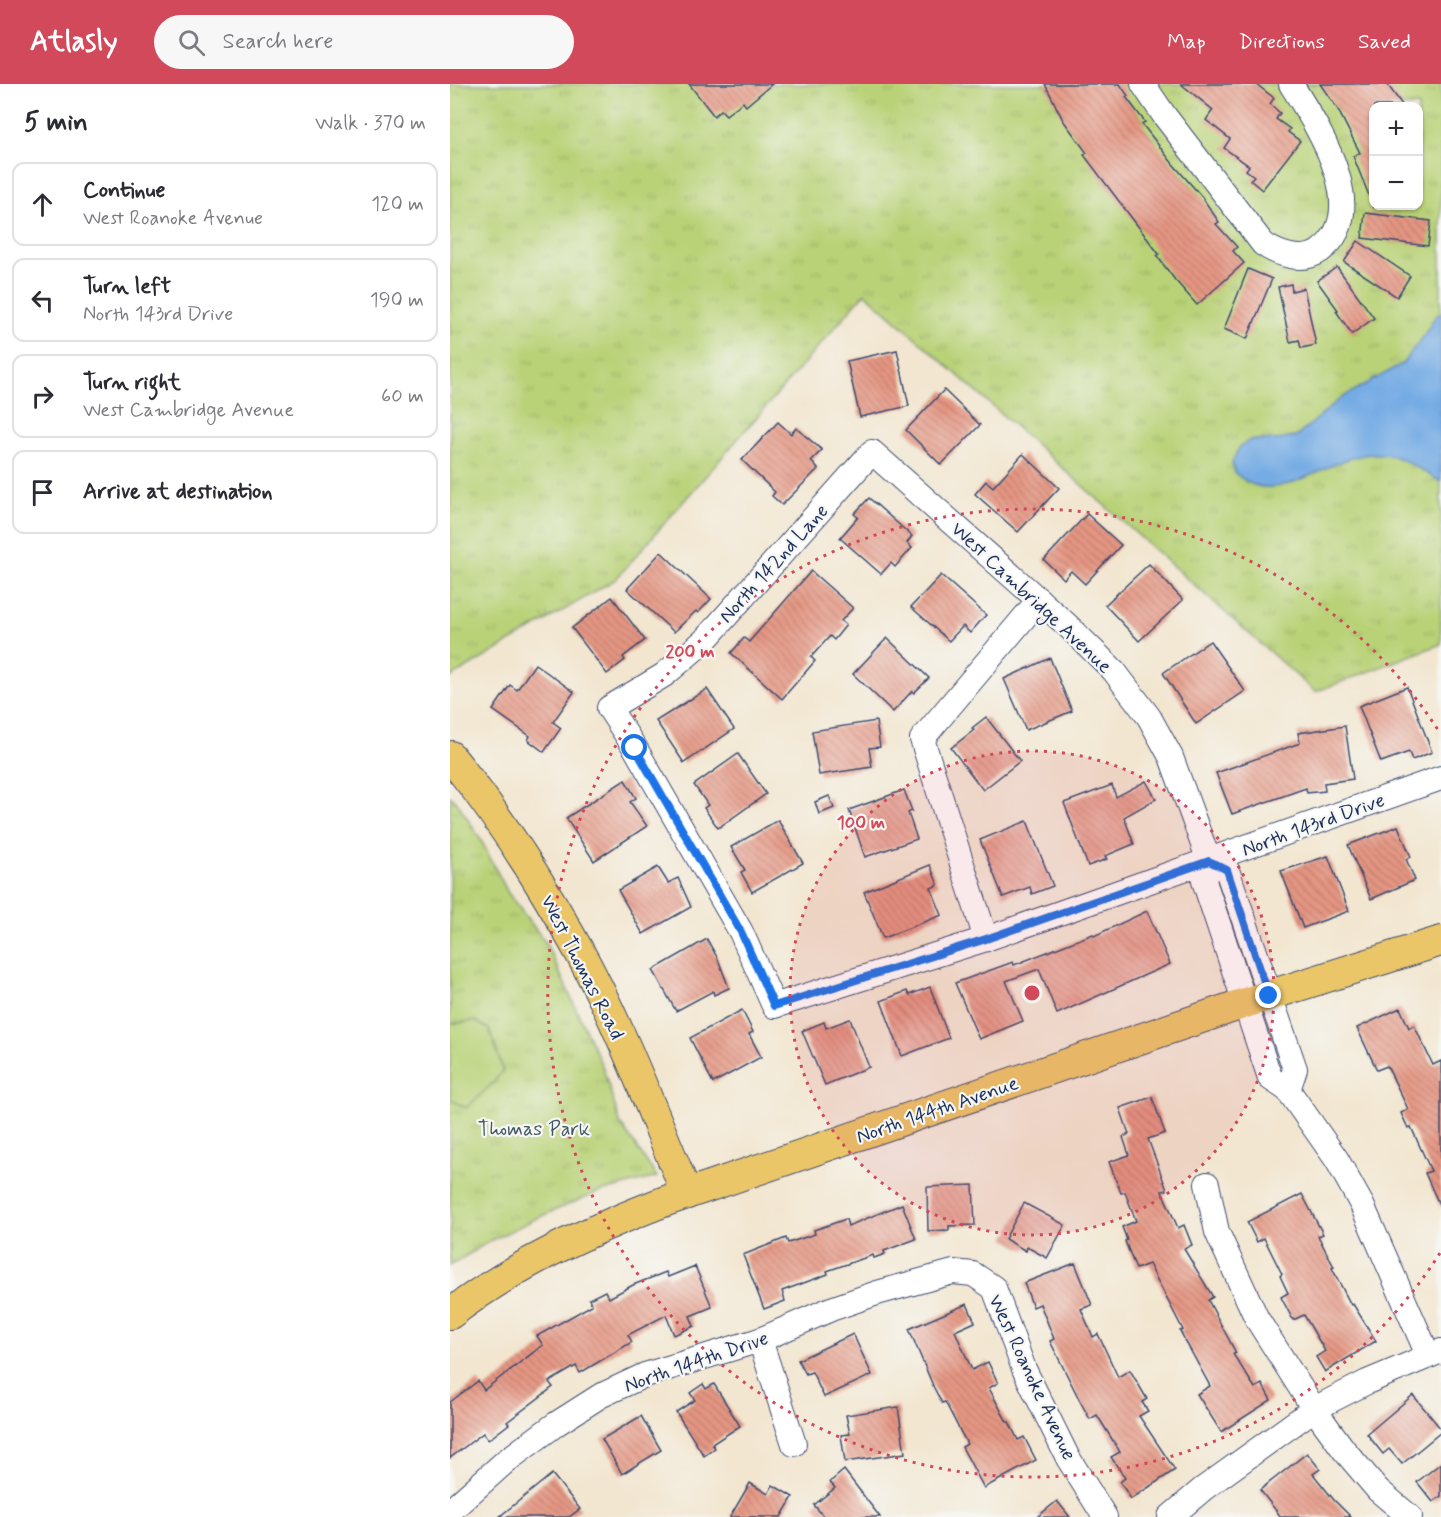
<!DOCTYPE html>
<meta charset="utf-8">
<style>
:root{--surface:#fff;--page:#f7f7f7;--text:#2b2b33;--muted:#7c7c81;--line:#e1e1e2;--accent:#d1495b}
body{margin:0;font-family:Mynerve,sans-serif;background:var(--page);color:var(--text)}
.controls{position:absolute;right:18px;top:18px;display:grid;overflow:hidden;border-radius:12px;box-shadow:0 2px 4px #0004}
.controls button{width:54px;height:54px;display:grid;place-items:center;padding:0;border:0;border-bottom:2px solid var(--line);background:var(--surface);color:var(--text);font:30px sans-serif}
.stop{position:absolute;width:18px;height:18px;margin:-14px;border:4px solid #1a73e8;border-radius:50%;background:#fff}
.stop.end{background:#1a73e8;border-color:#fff;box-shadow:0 2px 6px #0008}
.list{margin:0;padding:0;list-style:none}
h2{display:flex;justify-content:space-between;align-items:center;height:78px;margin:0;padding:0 24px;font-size:26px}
h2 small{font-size:20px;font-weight:400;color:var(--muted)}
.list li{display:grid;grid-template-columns:39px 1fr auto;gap:18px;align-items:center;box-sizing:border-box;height:84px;margin:0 12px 12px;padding:0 12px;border:2px solid var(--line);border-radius:12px}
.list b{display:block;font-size:22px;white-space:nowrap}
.list p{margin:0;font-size:20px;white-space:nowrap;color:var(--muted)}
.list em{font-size:20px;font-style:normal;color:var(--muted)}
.icon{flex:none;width:33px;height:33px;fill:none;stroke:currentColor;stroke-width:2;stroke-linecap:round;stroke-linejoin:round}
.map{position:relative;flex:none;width:991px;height:1433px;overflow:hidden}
header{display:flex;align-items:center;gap:36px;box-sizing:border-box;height:84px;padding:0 30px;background:var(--accent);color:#fff}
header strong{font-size:28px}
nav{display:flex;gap:33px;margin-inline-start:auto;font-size:21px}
.search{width:420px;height:54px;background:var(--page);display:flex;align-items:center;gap:15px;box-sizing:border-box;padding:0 21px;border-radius:33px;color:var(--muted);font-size:22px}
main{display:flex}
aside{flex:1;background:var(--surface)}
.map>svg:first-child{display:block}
.grass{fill:url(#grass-tufts);stroke:#6a806a;stroke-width:1.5;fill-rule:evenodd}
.pitch{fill:#b9d277;stroke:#6a806a;stroke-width:1.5}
.water{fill:#76ace4;stroke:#486ea1;stroke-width:1.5}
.building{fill:url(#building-back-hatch)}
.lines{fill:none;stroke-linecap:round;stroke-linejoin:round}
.minor-casing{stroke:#3b4a6f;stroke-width:26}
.major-casing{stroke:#3b4a6f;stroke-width:32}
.minor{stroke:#fff;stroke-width:24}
.major{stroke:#ebc669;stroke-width:30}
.route{stroke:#1a73e8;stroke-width:8}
.ring{fill:none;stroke:#d1495b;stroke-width:3;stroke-dasharray:3 6}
.labels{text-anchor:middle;stroke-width:4.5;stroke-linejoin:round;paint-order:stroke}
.street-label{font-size:20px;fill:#1b2f5e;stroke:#f6f6f2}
.park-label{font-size:20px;fill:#425864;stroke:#f6f6f2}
.centre{fill:#d1495b;stroke:#f6f6f2;stroke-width:3}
.ring-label{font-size:18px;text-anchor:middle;font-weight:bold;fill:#d1495b;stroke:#f6f6f2;stroke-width:4.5;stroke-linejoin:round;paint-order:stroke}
</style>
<header>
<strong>Atlasly</strong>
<div class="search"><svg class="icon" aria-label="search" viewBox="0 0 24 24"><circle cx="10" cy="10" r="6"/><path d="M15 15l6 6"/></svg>Search here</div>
<nav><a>Map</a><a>Directions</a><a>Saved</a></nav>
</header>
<main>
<aside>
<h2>5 min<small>Walk · 370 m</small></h2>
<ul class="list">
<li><svg class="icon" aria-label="ahead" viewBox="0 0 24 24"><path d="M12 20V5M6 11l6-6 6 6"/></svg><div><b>Continue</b><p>West Roanoke Avenue</p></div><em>120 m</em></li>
<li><svg class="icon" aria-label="left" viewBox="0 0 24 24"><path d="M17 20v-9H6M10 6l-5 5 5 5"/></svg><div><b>Turn left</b><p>North 143rd Drive</p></div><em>190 m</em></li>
<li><svg class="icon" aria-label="right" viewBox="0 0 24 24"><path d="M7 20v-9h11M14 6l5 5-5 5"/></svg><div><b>Turn right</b><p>West Cambridge Avenue</p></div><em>60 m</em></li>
<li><svg class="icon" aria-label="arrive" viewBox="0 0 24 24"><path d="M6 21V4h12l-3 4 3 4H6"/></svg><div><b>Arrive at destination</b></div></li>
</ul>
</aside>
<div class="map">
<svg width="991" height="1433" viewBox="0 0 991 1433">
<defs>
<pattern id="grass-tufts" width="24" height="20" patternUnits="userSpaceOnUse" patternTransform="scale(1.5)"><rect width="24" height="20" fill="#b9d277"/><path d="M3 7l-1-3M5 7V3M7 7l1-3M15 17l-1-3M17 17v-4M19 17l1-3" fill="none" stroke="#9eb569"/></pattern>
<pattern id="building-back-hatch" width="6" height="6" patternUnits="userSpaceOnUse" patternTransform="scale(1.5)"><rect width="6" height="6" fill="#e69682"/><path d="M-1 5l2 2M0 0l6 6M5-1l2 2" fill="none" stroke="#ba7b6e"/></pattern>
</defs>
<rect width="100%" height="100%" fill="#f6f6f2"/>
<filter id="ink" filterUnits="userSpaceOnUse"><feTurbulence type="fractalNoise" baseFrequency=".0167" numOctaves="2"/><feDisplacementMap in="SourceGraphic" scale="12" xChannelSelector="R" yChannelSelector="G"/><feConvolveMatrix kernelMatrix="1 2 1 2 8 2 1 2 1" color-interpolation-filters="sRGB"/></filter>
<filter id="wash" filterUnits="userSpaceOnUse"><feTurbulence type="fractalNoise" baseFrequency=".008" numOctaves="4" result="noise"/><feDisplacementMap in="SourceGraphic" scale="24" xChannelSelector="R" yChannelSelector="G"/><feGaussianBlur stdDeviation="1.35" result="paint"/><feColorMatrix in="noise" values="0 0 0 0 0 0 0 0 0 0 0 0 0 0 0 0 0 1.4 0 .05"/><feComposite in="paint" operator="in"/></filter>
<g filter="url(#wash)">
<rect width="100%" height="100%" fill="#f2e6d0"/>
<g class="grass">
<path d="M0,0H991V560L865,608L415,209L166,495L0,594ZM924,22H968V122H924Z"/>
<path d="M0,712L9,721L31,756L58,809L96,859L153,984L170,1039L207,1093L146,1109L89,1133L38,1158L0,1182Z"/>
</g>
<path class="pitch" d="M25,937L39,945L53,986L44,998L16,1024L0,1015V940Z"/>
<path class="water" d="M991,228V398C973,388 953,372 932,370C887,366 844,414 804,401C797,399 790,393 785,389L782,378L789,364L800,356H829L847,352L891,314L952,280L975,250L985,233Z"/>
<g id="blocks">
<g class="building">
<path d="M239,0H322L296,22L293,18L276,31L271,26L264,32Z"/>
<path d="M595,0H670L678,12L676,13L695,38L692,40L723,80L752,113L769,138L766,140L787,163L783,167L794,179L747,221L725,196L707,172L709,170L634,71L637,69L613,36Z"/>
<path d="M731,0H806L824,14L820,20L830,29L826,35L840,45L838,48L850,57L812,106L800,96L804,92L796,86L799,82L774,64L780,55L756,36L763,26Z"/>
<path d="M870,0H937L953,22H924V124L903,72L910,69L887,24Z"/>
<path d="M915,129L981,137L978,162L912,154Z"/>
<path d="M908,157L960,192L947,213L894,178Z"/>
<path d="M887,183L924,234L902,250L886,227L888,226L867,197Z"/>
<path d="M798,185L822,195L797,255L774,245Z"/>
<path d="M841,200L842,207L854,204L866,261L851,264L849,256L840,258L828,203Z"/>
<path d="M447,266L459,322L410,333L397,277Z"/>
<path d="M494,306L530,341L491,381L456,346Z"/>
<path d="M328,338L341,350L346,344L372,366L361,377L368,385L332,421L322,412L325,408L292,376Z"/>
<path d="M573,370L609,404L568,448L525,410L536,397L543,403Z"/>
<path d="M419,414L462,452L457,459L462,464L445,483L441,479L431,490L390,454L408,433L404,430Z"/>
<path d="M637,430L671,461L635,500L621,487L614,495L594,476Z"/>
<path d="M211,468L261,515L248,529L246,527L224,548L177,505Z"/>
<path d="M699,480L733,516L689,557L655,521Z"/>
<path d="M361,487L403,524L391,537L396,541L384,556L380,552L361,573L365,577L332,615L281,569L294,554L299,558Z"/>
<path d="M491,491L536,531L520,549L513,542L499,557L461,523Z"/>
<path d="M162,513L195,556L173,573L175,576L157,590L122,544Z"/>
<path d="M437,554L479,594L464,609L462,607L443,628L403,590Z"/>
<path d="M760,557L795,607L746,640L713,589Z"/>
<path d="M600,574L622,627L576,646L554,595Z"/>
<path d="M85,580L124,608L103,638L111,644L94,668L78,656L80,652L43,626L60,601L67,606Z"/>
<path d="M957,603L982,668L962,676L959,668L931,678L909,622Z"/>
<path d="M257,605L284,645L234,679L206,637Z"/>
<path d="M536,633L570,677L533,706L501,664L524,646L522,644Z"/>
<path d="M426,637L430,663L419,664L422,683L369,691L362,647Z"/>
<path d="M895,642L903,695L874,699L875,707L857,709L856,704L782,730L766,689L850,659L848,649Z"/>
<path d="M288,670L316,710L268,744L254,724L258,721L244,701Z"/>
<path d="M175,696L186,714L180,718L197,742L144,777L116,734Z"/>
<path d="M696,697L706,715L674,733L684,760L655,772L657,775L638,782L614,719L662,701L666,713Z"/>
<path d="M454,706L462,727L458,729L467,755L415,773L399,726Z"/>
<path d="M379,712L384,724L369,730L365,718Z"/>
<path d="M328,736L353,779L302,808L291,788L295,786L281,763Z"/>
<path d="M577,737L603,802L582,810L580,803L553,813L530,756Z"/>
<path d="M948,742L961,773L956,775L965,796L921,815L898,761Z"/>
<path d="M878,772L899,827L853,844L831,787Z"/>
<path d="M480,781L488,801L481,804L492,831L433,854L414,808Z"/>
<path d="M208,783L218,799L228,794L241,823L193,850L168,806Z"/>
<path d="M697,827L720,880L607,930L589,885L556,897L573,937L529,955L505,899L563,878L564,881L643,850L644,852Z"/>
<path d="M257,855L268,875L279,904L264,911L263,907L226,927L203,886Z"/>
<path d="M480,903L499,954L452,972L431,917L457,907L459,911Z"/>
<path d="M950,924L959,944L964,941L983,981L991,977V1125L975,1089L981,1087L961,1043L958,1044L951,1029L958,1025L937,982L927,986L907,944Z"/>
<path d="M292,926L303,948L299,950L311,973L263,999L240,954Z"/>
<path d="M400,935L419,983L375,1001L352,947L374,938L376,944Z"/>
<path d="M702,1013L715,1049L698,1055L717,1106L712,1107L728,1144L734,1141L742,1161L734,1165L763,1213L758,1216L786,1269L783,1270L805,1304L812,1300L821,1316L771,1348L747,1310L760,1302L730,1247L733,1246L699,1180L686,1185L675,1157L677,1156L672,1143L686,1137L675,1108L671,1109L659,1078L679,1071L673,1053L679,1050L670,1024Z"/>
<path d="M523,1101L525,1141L499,1142V1146L478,1147L477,1103Z"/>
<path d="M852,1110L873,1150L868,1152L884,1183L882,1184L901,1221L903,1220L926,1257L875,1288L866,1273L875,1267L854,1231L843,1236L831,1213L838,1209L830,1192L832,1190L814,1154L807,1158L797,1138Z"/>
<path d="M574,1119L615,1141L597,1174L577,1163L576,1167L555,1155Z"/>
<path d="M452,1120L466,1155L434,1167L435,1170L424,1174L423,1171L377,1187L378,1190L332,1207L335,1217L314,1225L293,1171L336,1154L338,1159L365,1150L364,1146L396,1135L398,1142Z"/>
<path d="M625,1179L642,1221L631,1225L643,1253L648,1250L668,1293L680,1286L697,1315L692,1318L698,1327L689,1332L725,1386L681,1415L670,1398L675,1394L661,1373L670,1368L647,1331L640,1335L631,1319L600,1257L604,1255L590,1220L583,1223L574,1199Z"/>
<path d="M245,1182L262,1223L240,1232L244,1242L224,1251L216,1231L178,1251L182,1258L130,1289L126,1282L99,1298L103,1303L57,1338L59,1340L38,1356L33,1349L0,1374V1318L28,1297L34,1306L93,1261L87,1252L142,1221L139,1215L155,1207L159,1214L183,1201L216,1188L218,1193Z"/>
<path d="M517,1220L525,1238L505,1247L522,1286L538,1278L548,1299L539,1304L557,1338H559L568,1356L574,1353L586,1376L534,1404L512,1363L517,1360L495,1318L492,1319L484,1304L459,1245Z"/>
<path d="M403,1250L422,1291L374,1313L362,1288L356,1290L348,1276Z"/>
<path d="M253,1300L256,1305L264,1300L290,1342L262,1360L265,1364L254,1372L226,1328L245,1316L240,1309Z"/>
<path d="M963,1311L991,1345V1348L952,1380L939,1365L933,1370L917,1350Z"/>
<path d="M448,1323L455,1369L395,1378L391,1351L400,1350L396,1331Z"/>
<path d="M191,1332L211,1366L172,1390L152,1355Z"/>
<path d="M857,1369L870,1385L863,1390L884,1416L901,1433H831L810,1406Z"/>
<path d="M991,1379V1412L983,1418L967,1398Z"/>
<path d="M394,1386L430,1433H374L364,1421L385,1404L380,1398Z"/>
<path d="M102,1390L130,1425L119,1433H49Z"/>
<path d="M300,1399L318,1410L323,1401L343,1413L331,1433H280Z"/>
<path d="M607,1417L620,1433H587Z"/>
</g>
</g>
</g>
<g filter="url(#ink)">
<use href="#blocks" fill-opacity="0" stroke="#3b4a6f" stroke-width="1.5"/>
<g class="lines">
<g class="minor-casing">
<g id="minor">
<path d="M693,0L714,31L813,160C829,171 853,179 870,167C924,127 866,41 841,0"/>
<path d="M759,777L777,786L845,985L838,1006"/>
<path d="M536,855L472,655L589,516"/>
<path d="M757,1100L767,1148L807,1235L864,1325L894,1366L928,1406L960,1433"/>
<path d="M310,1256L344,1360"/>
<path d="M978,1271L912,1121L887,1076L838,1006L820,994L754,797L759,777L721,673L699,633L664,587L617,541L422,368L254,557L214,591L159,624L185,664L291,848L324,922L536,855L991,694"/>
<path d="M0,1427L56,1377L106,1340L150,1312L195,1291L310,1256L381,1225L427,1209L503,1188L523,1190L544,1204L574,1285L618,1374L655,1433"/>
<path d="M720,1433L753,1405L864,1325L917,1298L991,1267"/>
</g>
</g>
<g class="major-casing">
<g id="major">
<path d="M0,672C50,733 92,800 130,869C172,946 203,1030 237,1110"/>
<path d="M0,1230C64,1181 138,1147 213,1118L795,919L991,857"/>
</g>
</g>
<use href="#minor" class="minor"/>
<use href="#major" class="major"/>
</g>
</g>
<g class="lines" filter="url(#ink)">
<path class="route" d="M185,664L291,848L324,922L536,855L759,777L777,786L819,912"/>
</g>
<circle cx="582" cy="909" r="242" fill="#d1495b" fill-opacity=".12"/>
<g class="ring">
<circle cx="582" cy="909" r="242"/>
<path d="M990 1169A484 484 0 1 1 990 649"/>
</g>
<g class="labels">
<g class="street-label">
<text transform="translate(323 479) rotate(-48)" y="7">North 142nd Lane</text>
<text transform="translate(582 513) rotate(43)" y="7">West Cambridge Avenue</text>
<text transform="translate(863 740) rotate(-20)" y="7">North 143rd Drive</text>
<text transform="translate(133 883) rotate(63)" y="7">West Thomas Road</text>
<text transform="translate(487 1025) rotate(-19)" y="7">North 144th Avenue</text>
<text transform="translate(246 1277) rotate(-19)" y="7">North 144th Drive</text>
<text transform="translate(583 1293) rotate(65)" y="7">West Roanoke Avenue</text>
</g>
<g class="park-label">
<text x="84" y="1051">Thomas Park</text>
</g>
</g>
<circle cx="582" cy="909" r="9" class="centre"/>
<g class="ring-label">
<text x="240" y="573">200 m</text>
<text x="411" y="744">100 m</text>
</g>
</svg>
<div class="controls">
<button>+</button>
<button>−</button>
</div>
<div class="stop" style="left:185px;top:664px"></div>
<div class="stop end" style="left:819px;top:912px"></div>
</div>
</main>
